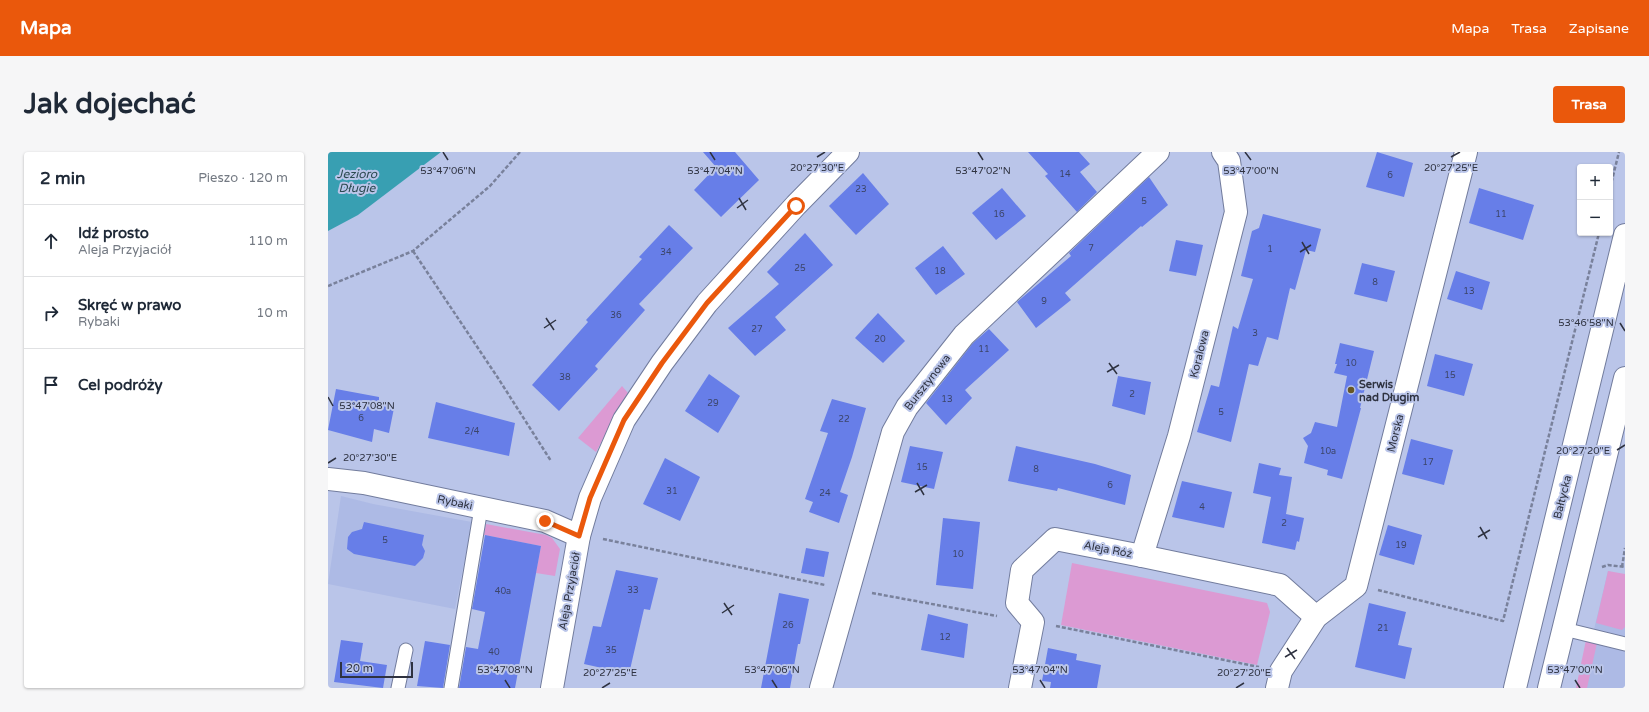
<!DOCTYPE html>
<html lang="pl">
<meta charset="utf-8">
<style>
:root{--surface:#fff;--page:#f6f6f7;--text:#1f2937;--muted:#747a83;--line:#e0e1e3;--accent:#ea580c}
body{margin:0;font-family:"Varela Round",sans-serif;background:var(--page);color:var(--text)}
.controls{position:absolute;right:12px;top:12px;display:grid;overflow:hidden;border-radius:4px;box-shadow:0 1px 3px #0004}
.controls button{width:36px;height:36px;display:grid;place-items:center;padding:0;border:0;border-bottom:1px solid var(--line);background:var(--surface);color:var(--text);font:20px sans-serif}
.scale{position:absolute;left:12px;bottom:10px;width:73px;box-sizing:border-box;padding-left:4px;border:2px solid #2e3240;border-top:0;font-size:11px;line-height:14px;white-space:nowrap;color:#2e3240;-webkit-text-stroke:3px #bac5e9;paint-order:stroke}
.stop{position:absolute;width:12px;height:12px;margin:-9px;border:3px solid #ea580c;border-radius:50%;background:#fff}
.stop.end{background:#ea580c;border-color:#fff;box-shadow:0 1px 4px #0008}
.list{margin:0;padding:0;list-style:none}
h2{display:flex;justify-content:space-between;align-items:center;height:52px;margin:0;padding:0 16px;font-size:17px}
h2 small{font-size:13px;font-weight:400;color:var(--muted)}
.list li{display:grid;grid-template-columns:26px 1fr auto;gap:12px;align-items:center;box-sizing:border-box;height:72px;padding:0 16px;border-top:1px solid var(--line)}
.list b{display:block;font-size:15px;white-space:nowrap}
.list p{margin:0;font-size:13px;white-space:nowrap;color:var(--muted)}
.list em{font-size:13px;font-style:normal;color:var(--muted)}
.icon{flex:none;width:22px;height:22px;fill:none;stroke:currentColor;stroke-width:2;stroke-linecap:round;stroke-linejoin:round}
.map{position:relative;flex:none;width:1297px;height:536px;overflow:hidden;border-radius:4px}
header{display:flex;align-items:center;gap:24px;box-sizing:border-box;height:56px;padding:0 20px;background:var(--accent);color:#fff}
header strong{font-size:19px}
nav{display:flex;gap:22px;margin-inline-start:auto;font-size:14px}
.intro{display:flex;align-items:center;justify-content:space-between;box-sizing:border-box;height:96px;padding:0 24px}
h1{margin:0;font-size:28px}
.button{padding:10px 18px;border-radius:4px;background:var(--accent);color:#fff;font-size:14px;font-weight:700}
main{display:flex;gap:24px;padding:0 24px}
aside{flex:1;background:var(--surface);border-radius:4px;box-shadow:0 1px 3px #0004}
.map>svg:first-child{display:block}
.built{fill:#adbae5}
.green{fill:#dc9ad3}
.water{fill:#389fb2}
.building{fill:#677ee8}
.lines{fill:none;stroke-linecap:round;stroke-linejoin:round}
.service-casing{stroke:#727c9d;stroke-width:15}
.minor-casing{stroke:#727c9d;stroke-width:24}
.secondary-casing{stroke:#727c9d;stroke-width:24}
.path{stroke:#79819b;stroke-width:2.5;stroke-dasharray:4 2;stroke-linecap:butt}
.service{stroke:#fff;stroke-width:13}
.minor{stroke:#fff;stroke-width:22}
.secondary{stroke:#fff;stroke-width:22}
.route{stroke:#ea580c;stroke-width:5}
.ticks{fill:none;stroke:#2e3240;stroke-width:1.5}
.poi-dot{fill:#675724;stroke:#bac5e9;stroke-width:1.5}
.labels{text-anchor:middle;stroke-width:4;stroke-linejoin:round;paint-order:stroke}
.number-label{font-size:9px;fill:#3c456a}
.street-label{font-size:11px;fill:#2e3240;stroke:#bac5e9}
.poi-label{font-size:11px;font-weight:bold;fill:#2e3240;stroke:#bac5e9;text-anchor:start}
.water-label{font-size:12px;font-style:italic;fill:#2b4a50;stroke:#bac5e9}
.ticks-label{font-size:10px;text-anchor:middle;fill:#2e3240;stroke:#bac5e9;stroke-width:4;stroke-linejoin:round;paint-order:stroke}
</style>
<header>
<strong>Mapa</strong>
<nav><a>Mapa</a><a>Trasa</a><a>Zapisane</a></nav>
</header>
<div class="intro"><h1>Jak dojechać</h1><a class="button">Trasa</a></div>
<main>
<aside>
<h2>2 min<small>Pieszo · 120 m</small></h2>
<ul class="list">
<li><svg class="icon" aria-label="ahead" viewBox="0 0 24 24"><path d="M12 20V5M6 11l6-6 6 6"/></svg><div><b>Idź prosto</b><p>Aleja Przyjaciół</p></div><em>110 m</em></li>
<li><svg class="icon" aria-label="right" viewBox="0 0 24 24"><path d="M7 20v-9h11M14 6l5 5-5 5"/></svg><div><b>Skręć w prawo</b><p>Rybaki</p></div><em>10 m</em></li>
<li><svg class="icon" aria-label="arrive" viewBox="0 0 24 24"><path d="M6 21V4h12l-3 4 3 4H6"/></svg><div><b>Cel podróży</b></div></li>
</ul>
</aside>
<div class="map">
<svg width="1297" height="536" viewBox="0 0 1297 536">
<rect width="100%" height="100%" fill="#bac5e9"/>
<g class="built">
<path d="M13,344L45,352L144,370L127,457L0,432Z"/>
<path d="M1280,419L1297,424V536H1252Z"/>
</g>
<g class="green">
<path d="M294,234L300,241L268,300L250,286Z"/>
<path d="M158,372L218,383L224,386L232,397L227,424L208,421L213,394L156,383Z"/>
<path d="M744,411L939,451L942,460L929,513L733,473Z"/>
<path d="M1280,419L1297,422V475L1294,478L1268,471Z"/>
<path d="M1258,488L1269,491L1259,536H1248Z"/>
</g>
<path class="water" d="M0,0H113L30,63L0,79Z"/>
<g class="building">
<path d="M375,0H407L431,28L393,65L366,38L388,15Z"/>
<path d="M700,0H751L762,12L752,20L769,40L749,60L717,24L720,22Z"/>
<path d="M1049,0L1085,11L1076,45L1038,35Z"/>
<path d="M535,21L561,52L528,83L501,54Z"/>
<path d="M821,25L840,53L814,75L813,74L737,141L743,148L708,176L689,150L743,104L741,101Z"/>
<path d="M674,36L698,64L668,88L644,61Z"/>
<path d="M1151,36L1206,53L1195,88L1141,71Z"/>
<path d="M935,62L993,77L987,100L978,98L967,138L962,136L950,188L939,185L930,214L921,212L903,290L869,280L883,233L891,235L905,174L910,177L925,127L913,124L924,79L931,76Z"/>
<path d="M341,73L365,96L311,152L317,158L267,214L270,217L231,259L204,233L260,170L258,168L314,107L311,105Z"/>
<path d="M477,81L505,113L447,165L458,178L427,204L400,176L451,132L439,120Z"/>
<path d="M848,88L875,93L868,124L841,119Z"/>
<path d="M615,94L637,122L608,143L587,116Z"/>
<path d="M1034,111L1067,119L1059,150L1026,142Z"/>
<path d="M1128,119L1162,130L1154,158L1119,147Z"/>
<path d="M550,161L577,189L555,211L527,186Z"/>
<path d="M661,177L681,198L637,238L644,246L618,273L598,251L645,191Z"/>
<path d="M1012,191L1046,199L1032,256H1033L1014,327L999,323L1000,318L976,311L980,294L975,286L983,281L987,270L1009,275L1019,224L1006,221L1009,212H1007Z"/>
<path d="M1107,202L1145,212L1136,244L1099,234Z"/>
<path d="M381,222L412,244L390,281L357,259Z"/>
<path d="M790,224L823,230L817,263L784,254Z"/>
<path d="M8,237L51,245V253L66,256L61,281L46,277L44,290L0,278Z"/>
<path d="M504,247L538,256L524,305L512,340L520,343L511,371L481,360L485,350L477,347L500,281L492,279Z"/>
<path d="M108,250L187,271L181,304L100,286Z"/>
<path d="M1083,287L1125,298L1116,333L1074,322Z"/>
<path d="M582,294L615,300L606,337L573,330Z"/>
<path d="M688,294L767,312L803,323L797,353L730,336L729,339L680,329Z"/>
<path d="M337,306L372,325L352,369L315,352Z"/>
<path d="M931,311L953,316L951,323L964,325L958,362L976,366L971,390L969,389L967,398L934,391L943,345L925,341Z"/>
<path d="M854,329L904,340L896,376L844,365Z"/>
<path d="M615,366L652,370L645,437L608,433Z"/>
<path d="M36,370L96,383L94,393L97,399L95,406L87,414L26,402L19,397L20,385L24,380L34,377Z"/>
<path d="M1060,373L1094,383L1086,413L1051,403Z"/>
<path d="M157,383L213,394L187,536H131L138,495L150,497L157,460L144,457Z"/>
<path d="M478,396L501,400L496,425L473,421Z"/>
<path d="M288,418L330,426L322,458L316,457L301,522L256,512L265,474L273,475Z"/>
<path d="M451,441L481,447L472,492H470L462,536H433Z"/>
<path d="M1041,451L1078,460L1070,493L1084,496L1077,527L1027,515Z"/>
<path d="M600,462L640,472L636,506L593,498Z"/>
<path d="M13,488L35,491L32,509L59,513L55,536L6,530Z"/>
<path d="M97,489L122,493L115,536L89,534Z"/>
<path d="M720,496L749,502L748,508L773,513L769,536H722L723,530L714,529Z"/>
</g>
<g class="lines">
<g class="service-casing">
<g id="service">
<path d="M1236,477L1297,492"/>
<path d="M70,536L78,498"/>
<path d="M123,536L153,356"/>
</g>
</g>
<g class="minor-casing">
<g id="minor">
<path d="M0,327L36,331L217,369L251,384"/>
<path d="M814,404L851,284L908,60L901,9L895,0"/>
<path d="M224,536L251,384L262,346L296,268L334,211L379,151L468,53L520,0"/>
<path d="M493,536L565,280L579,255L636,183L830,0"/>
<path d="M692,536L705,470L689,451L694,418L727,387L814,404L952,433L988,465"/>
<path d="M949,536L953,519L988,465L1028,434L1138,0"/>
</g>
</g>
<g class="secondary-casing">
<g id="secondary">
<path d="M1187,536L1297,83"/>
<path d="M1221,536L1297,226"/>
</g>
</g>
<g class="path">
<path d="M1282,36L1291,0"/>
<path d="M85,99L170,226L223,309"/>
<path d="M0,134L85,99L162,34L192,0"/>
<path d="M275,387L497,433"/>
<path d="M1274,415L1280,413L1297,415"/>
<path d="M1294,415L1297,396"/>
<path d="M1050,438L1175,469L1271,81"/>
<path d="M544,441L669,464"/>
<path d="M728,474L931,515"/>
</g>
<use href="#service" class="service"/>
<use href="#minor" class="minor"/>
<use href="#secondary" class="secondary"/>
</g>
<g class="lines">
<path class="route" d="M217,369L251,384L262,346L296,268L334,211L379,151L468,54"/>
</g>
<path class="ticks" d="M115,0L120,8M382,0L387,8M650,0L655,8M917,0L923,8M489,5L497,0M1123,5L1132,0M411,46L418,58M409,56L420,48M974,90L981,102M972,100L983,93M218,166L226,178M1292,171L1297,179M216,176L228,168M781,211L789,222M779,220L791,213M0,245L5,254M1289,298L1297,293M0,311L8,306M589,331L596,343M587,340L599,333M1152,375L1159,387M1150,385L1162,378M396,451L404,463M394,461L406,453M959,496L967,507M957,505L969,498M177,528L182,536M444,528L449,536M712,528L717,536M1247,528L1252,536M274,536L282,531M908,536L916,531"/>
<circle class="poi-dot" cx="1023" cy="238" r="4"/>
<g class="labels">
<g class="number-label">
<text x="737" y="25">14</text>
<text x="1062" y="26">6</text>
<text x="533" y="40">23</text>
<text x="816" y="52">5</text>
<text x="671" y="65">16</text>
<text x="1173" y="65">11</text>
<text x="763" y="99">7</text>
<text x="942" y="100">1</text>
<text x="338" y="103">34</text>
<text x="472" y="119">25</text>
<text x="612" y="122">18</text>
<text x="1047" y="133">8</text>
<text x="1141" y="142">13</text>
<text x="716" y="152">9</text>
<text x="288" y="166">36</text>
<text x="429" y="180">27</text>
<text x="927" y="184">3</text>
<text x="552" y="190">20</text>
<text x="656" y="200">11</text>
<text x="1023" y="214">10</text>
<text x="1122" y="226">15</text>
<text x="237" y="228">38</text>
<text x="804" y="245">2</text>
<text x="619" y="250">13</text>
<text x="385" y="254">29</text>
<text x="893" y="263">5</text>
<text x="33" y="269">6</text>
<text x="516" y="270">22</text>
<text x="144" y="282">2/4</text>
<text x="1000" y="302">10a</text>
<text x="1100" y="313">17</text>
<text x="594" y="318">15</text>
<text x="708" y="320">8</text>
<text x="782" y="336">6</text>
<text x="344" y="342">31</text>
<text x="497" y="344">24</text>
<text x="874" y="358">4</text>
<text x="956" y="374">2</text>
<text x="57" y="391">5</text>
<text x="1073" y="396">19</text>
<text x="630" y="405">10</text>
<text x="305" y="441">33</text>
<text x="175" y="442">40a</text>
<text x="460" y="476">26</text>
<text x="1055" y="479">21</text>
<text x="617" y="488">12</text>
<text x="283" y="501">35</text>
<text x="166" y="503">40</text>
</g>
<g class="street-label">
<text transform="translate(871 202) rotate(-76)" y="4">Koralowa</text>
<text transform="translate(599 230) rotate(-52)" y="4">Bursztynowa</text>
<text transform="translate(1067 281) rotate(-76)" y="4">Morska</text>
<text transform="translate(1234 345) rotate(-76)" y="4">Bałtycka</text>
<text transform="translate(127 350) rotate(12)" y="4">Rybaki</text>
<text transform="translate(780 397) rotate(11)" y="4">Aleja Róż</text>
<text transform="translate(241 439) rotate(-80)" y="4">Aleja Przyjaciół</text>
</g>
<g class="poi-label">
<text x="1031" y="236">Serwis<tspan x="1031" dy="13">nad Długim</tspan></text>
</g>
<g class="water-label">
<text x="29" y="26">Jezioro<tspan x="29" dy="14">Długie</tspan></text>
</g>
</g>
<g class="ticks-label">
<text x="1123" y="19">20°27'25"E</text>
<text x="489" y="19">20°27'30"E</text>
<text x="120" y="22">53°47'06"N</text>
<text x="387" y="22">53°47'04"N</text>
<text x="655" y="22">53°47'02"N</text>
<text x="923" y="22">53°47'00"N</text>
<text x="1258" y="174">53°46'58"N</text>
<text x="39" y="257">53°47'08"N</text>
<text x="1255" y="302">20°27'20"E</text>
<text x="42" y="309">20°27'30"E</text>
<text x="177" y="521">53°47'08"N</text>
<text x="444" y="521">53°47'06"N</text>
<text x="712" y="521">53°47'04"N</text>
<text x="1247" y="521">53°47'00"N</text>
<text x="282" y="524">20°27'25"E</text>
<text x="916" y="524">20°27'20"E</text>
</g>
</svg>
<div class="controls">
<button>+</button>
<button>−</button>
</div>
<div class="scale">20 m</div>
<div class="stop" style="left:468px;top:54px"></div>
<div class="stop end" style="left:217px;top:369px"></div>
</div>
</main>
